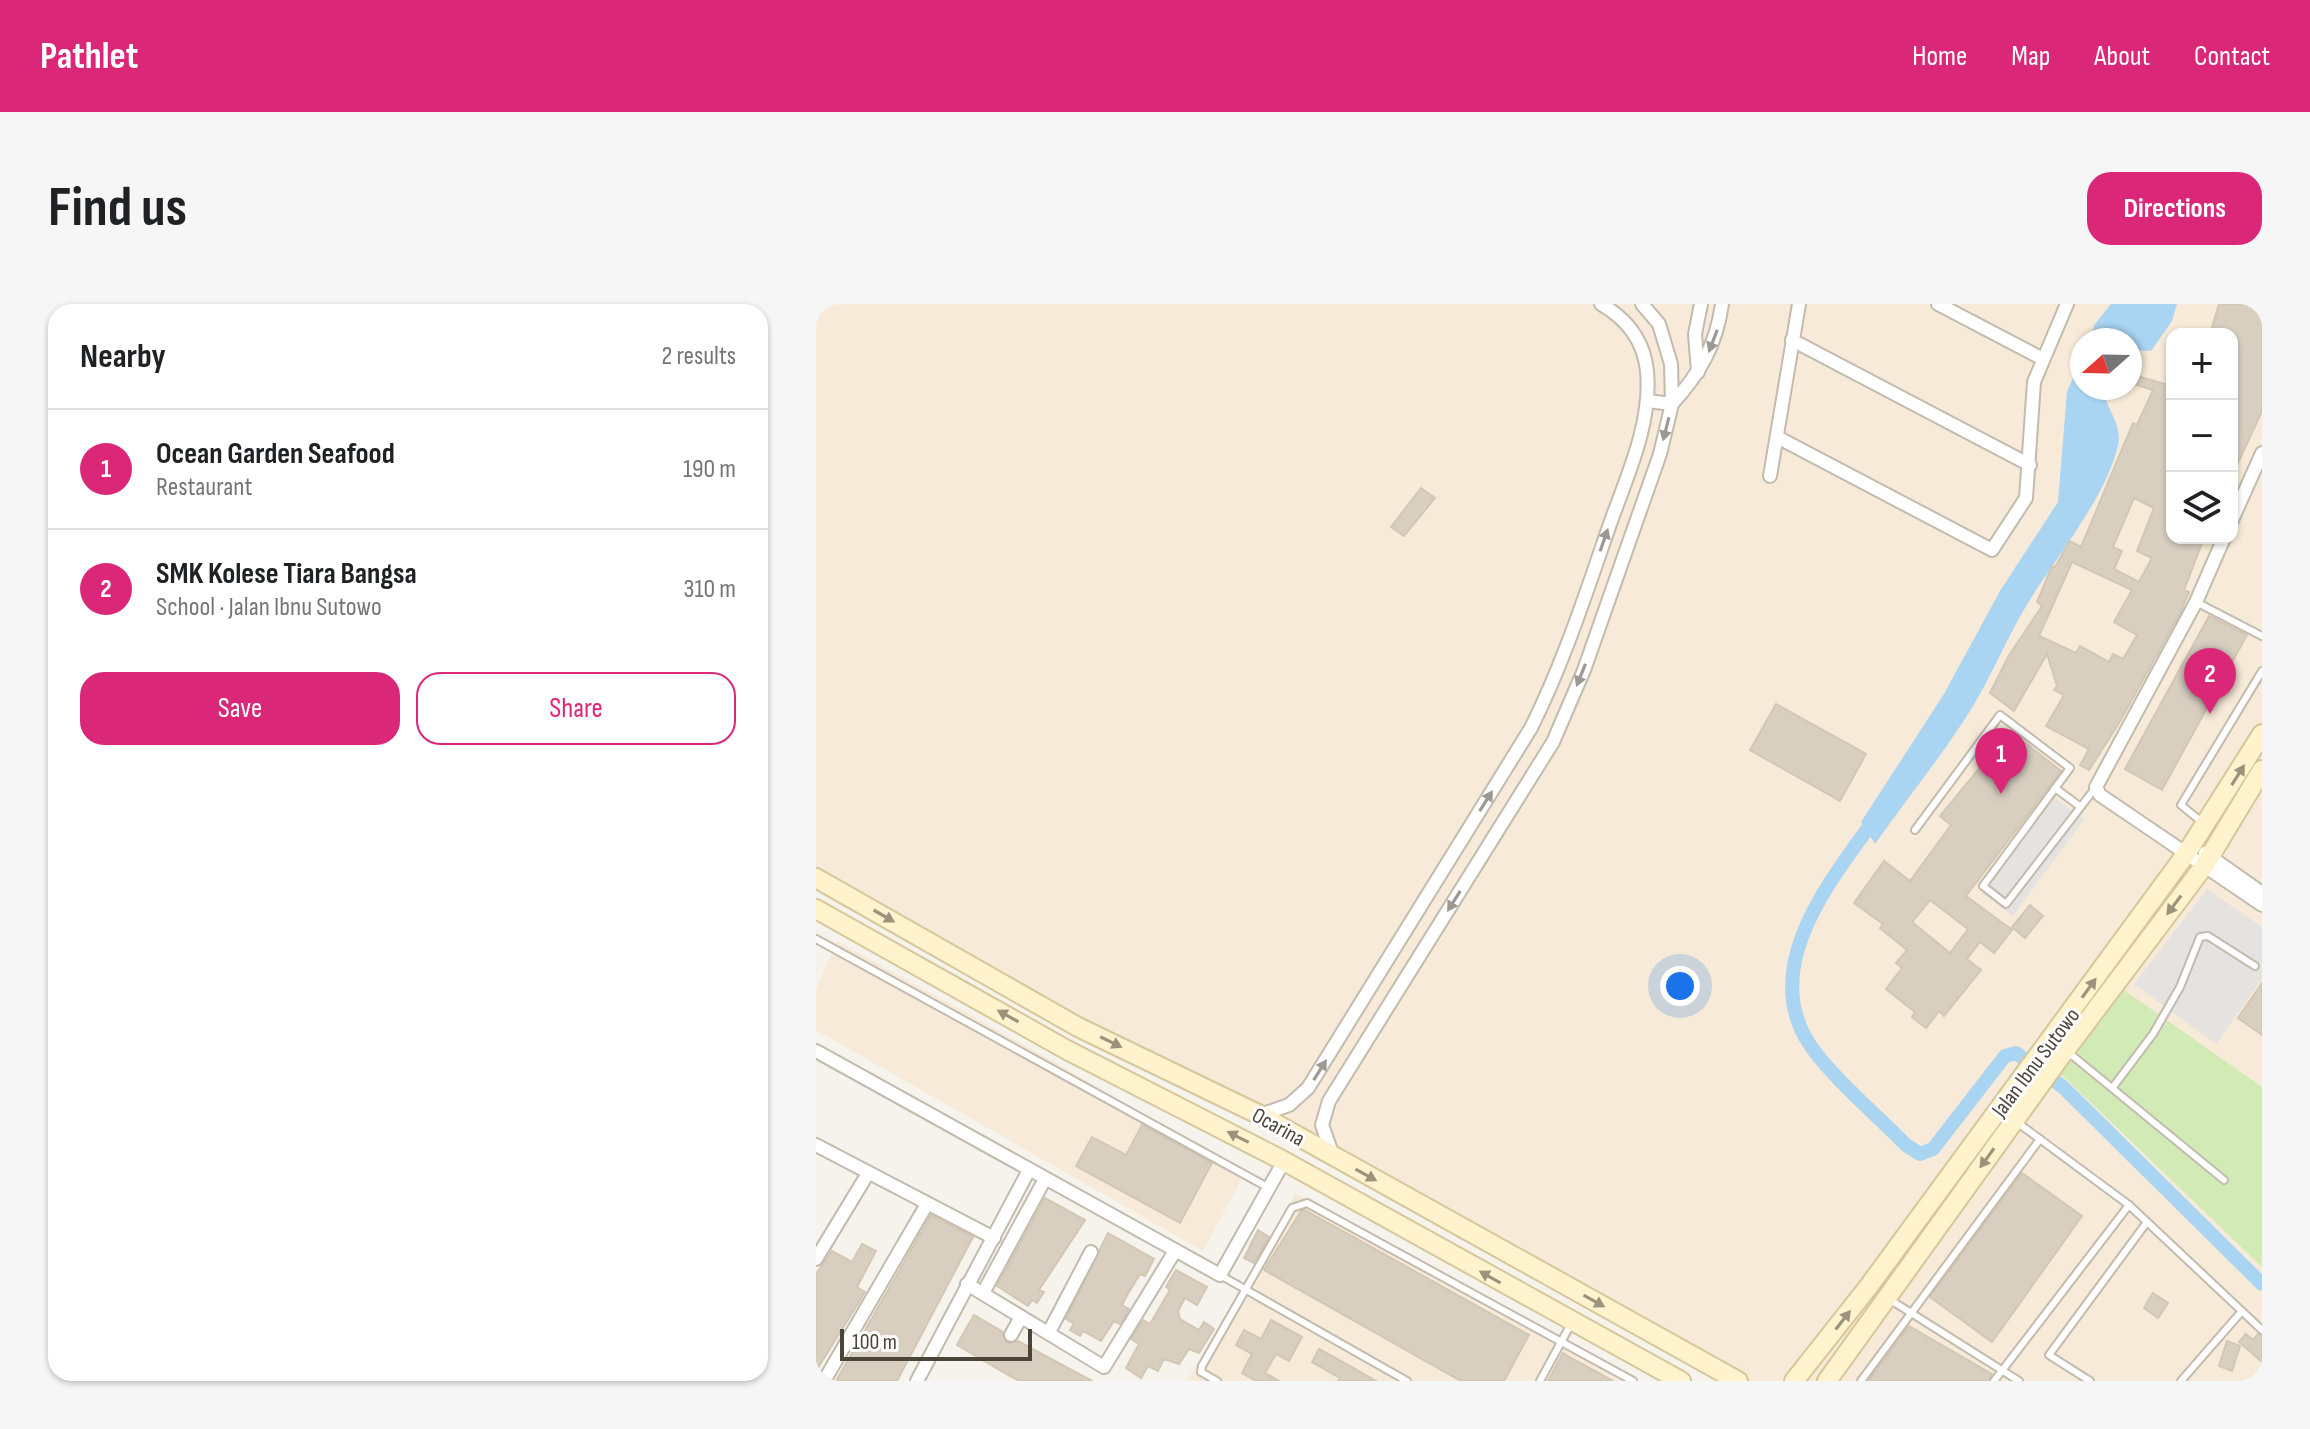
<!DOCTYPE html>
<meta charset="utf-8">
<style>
:root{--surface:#fff;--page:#f6f6f6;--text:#202124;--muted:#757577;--line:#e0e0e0;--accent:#db2777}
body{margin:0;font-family:"Sofia Sans Condensed",sans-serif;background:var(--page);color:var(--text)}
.controls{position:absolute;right:24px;top:24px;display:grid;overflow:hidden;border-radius:16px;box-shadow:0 2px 6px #0004}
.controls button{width:72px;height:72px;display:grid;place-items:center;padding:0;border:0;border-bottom:2px solid var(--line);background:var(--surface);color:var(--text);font:40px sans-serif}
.compass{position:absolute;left:1254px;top:24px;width:72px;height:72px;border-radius:50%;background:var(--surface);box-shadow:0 2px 6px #0004;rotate:250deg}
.scale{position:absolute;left:24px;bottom:20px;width:192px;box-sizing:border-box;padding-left:8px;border:4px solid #4b4439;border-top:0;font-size:22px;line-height:28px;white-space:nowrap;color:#4b4439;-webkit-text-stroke:6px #fff;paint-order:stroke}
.you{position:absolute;left:864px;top:682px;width:28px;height:28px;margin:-20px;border:6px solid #fff;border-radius:50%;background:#1a73e8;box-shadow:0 0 0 12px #1a73e833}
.badge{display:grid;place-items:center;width:52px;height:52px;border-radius:50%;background:var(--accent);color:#fff;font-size:26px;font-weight:700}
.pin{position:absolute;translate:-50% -66px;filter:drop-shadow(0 2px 4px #0008)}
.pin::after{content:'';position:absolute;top:42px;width:28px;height:24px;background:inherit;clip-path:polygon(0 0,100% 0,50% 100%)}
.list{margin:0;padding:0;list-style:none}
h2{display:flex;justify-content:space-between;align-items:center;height:104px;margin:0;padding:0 32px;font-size:34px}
h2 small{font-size:26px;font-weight:400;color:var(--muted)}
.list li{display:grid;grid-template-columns:52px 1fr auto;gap:24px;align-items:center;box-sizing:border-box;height:120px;padding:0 32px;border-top:2px solid var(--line)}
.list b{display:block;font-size:30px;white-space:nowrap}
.list p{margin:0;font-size:26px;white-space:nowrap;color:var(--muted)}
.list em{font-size:26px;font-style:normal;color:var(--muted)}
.actions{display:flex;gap:16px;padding:24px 32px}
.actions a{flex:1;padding:18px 0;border:2px solid var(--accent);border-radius:24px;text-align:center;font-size:28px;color:var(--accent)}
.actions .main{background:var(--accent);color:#fff}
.icon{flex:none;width:44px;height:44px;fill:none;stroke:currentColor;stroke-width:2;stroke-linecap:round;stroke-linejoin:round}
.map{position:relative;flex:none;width:1446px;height:1077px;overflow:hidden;border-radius:24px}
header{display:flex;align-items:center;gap:48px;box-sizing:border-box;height:112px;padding:0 40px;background:var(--accent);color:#fff}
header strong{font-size:38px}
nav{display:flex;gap:44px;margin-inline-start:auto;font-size:28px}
.intro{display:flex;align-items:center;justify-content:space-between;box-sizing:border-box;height:192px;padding:0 48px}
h1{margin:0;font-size:56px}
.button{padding:20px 36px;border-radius:24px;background:var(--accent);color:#fff;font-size:28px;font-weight:700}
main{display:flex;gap:48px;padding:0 48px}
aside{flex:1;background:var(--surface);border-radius:24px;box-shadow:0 2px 6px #0004}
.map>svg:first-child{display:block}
.commercial{fill:#f7ead8;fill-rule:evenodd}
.green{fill:#d2eab5}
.parking{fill:#e5e3e0}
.water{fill:#a9d4f2}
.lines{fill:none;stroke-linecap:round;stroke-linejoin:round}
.canal{stroke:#a9d4f2;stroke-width:14}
.building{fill:#d8cfc1;stroke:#d3c7b4;stroke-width:2;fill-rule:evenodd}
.service-casing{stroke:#c2bbae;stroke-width:10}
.minor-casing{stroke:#c2bbae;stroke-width:16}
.secondary-casing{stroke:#d6c79b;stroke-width:22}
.service{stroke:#fff;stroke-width:6}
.minor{stroke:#fff;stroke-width:12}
.secondary{stroke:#fff3cd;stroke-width:18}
.oneway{fill:#9c9892}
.oneway2{fill:#9c937c}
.labels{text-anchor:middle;stroke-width:6;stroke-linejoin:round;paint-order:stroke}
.street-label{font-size:22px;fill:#4b4439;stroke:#fff}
</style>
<header>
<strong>Pathlet</strong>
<nav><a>Home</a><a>Map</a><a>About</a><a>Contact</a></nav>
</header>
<div class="intro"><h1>Find us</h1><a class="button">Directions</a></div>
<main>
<aside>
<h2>Nearby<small>2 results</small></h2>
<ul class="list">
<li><span class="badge">1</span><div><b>Ocean Garden Seafood</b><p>Restaurant</p></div><em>190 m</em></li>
<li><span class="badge">2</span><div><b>SMK Kolese Tiara Bangsa</b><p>School · Jalan Ibnu Sutowo</p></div><em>310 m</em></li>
</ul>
<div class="actions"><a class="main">Save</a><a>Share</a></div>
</aside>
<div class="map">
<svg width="1446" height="1077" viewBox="0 0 1446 1077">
<rect width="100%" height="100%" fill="#f6f3ec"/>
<g class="commercial">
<path d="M0,0H1446V1077H922L0,574ZM1356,30H1416V234H1356ZM1266,36H1314V84H1266Z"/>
<path d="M21,637L239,758L428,871L387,947L0,726V685Z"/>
<path d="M479,889L811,1077H371Z"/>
</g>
<path class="green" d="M1308,686L1446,783V963L1245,770Z"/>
<g class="parking">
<path d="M1238,493L1268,516L1197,612L1166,589Z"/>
<path d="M1391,585L1446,623V675L1400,740L1318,680Z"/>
</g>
<g class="water">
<path d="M1295,0H1361L1356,17L1335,47L1314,46V36H1273L1279,20Z"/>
<path d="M1266,52V84H1287C1289,104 1307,120 1302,141C1291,191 1242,251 1215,294C1192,330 1177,370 1154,407C1125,453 1090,496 1059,540L1045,518L1128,390L1184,287L1242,198L1251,88Z"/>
</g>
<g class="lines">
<path class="canal" d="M1060,513C1015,576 940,665 996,744C1021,778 1061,811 1090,841L1104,850L1117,845L1189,752L1200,749L1247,783L1446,980"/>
</g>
<g class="building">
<path d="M1403,0L1446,1V107L1416,172V83L1422,69L1416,67V30H1394Z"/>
<path d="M1314,70L1356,82V234H1388L1368,286L1373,288L1364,309L1303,419L1273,466L1264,461L1273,445L1230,422L1248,391L1238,386L1241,382L1231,350L1198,407L1174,389L1192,353L1226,302L1221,298L1236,262L1239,263L1254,237L1265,243L1317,119L1321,121L1337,86L1314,79ZM1318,194L1338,204L1321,247L1336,254L1323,278L1298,265L1306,247L1297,243ZM1256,258L1316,286L1298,318L1321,331L1307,355L1297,350L1293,358L1264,342L1260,349L1223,332Z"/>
<path d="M605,184L619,194L588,232L575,223Z"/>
<path d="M1393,312L1431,331L1346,486L1309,465Z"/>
<path d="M960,400L1050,450L1024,497L934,446Z"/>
<path d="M1194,427L1245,467L1150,592L1196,626L1178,649L1164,638L1151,655L1165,666L1128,712L1123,707L1110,724L1096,713L1099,708L1070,685L1086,664L1080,659L1091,646L1064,624L1067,620L1038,599L1068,557L1094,577L1135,521L1124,512ZM1114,596L1152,625L1134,649L1096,618Z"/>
<path d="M1214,601L1227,612L1209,634L1196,623Z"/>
<path d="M1446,679V731L1422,714Z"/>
<path d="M326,821L396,859L364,919L260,862L276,833L310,851Z"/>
<path d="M1206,869L1266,912L1176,1038L1114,993Z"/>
<path d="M229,894L269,916L223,986L228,988L221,999L216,996L212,1002L181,982Z"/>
<path d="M489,906L713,1031L688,1077H645L448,966L485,907Z"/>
<path d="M115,911L157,933L81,1077H20Z"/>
<path d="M442,926L453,933L438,959L428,954Z"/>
<path d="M292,929L338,955L329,972L324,970L310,993L306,1001L313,1005L304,1020L298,1017L285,1037L267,1027L264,1032L254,1026L258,1020L250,1015Z"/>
<path d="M46,940L60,947L41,983L49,988L0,1067V970L16,947L36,958Z"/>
<path d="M360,966L391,983L381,1001L369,994L362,1007L364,1015L383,1026L388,1018L398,1025L383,1049L373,1045L363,1060L348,1055L342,1067L332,1062L325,1074L310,1064L323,1040L315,1035L327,1016L334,1020L354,986L350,983Z"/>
<path d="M1337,989L1352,999L1342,1014L1328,1004Z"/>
<path d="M158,1011L187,1028L191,1039L202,1037L276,1077H204L194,1072L141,1041Z"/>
<path d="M455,1016L486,1033L473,1057L460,1050L449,1069L463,1077H440L426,1069L436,1050L420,1041L428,1026L445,1035Z"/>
<path d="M1093,1022L1176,1070L1172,1077H1052Z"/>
<path d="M1430,1030L1437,1036L1442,1030L1446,1032V1058L1423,1038Z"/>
<path d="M1411,1037L1424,1042L1416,1067L1403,1062Z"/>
<path d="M503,1045L527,1058L560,1077H522L524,1074L496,1058Z"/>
<path d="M747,1049L755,1054L797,1077H732Z"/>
</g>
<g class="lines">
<g class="service-casing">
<g id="service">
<path d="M1380,298L1446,332"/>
<path d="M1239,484L1262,501"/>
<path d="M1387,519L1365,501L1446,367"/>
<path d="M1099,526L1184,411L1254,464L1167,582L1190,600L1280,483"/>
<path d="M0,635L453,884"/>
<path d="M1252,748L1408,876"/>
<path d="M1297,783L1337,730L1364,683L1384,633L1392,632L1439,662"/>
<path d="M1202,819L1313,901L1446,1026"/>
<path d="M404,971L591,1077"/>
<path d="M1073,995L1203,1077"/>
<path d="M401,1077L385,1068L386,1062L476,904L491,899L817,1077"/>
<path d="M724,1077L756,1018"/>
<path d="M1045,1077L1224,835"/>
<path d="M1178,1077L1313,901"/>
<path d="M1274,1077L1233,1051L1331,918"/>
<path d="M1365,1077L1426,1007"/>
</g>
</g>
<g class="minor-casing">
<g id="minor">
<path d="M1122,0L1227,55"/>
<path d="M976,36L1214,161"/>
<path d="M882,68L879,30L885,0"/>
<path d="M832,97L856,100C884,69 900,42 906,0"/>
<path d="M961,133L1176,246L1210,194L1218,78L1251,0"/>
<path d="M954,172L983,0"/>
<path d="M1416,216L1446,149"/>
<path d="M1408,234L1380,298L1280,483L1284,491L1446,601"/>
<path d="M1389,549L1446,589"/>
<path d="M0,747L404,971L468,857"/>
<path d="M444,811L473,801L492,784L715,424C748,358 770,289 794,220C811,172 836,119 831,67C828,37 811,15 785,0"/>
<path d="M0,841L178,934"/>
<path d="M517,852L506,821L513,797L737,438L768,366L844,150L856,100L855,60L843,20L826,0"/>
<path d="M0,955L51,871"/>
<path d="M151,980L288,1063L359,947"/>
<path d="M167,989L229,875"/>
<path d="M233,1028L275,948"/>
<path d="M195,1031L205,1013"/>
<path d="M8,1077L111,900"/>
<path d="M101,1077L213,866"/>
</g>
</g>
<g class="secondary-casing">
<g id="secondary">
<path d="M0,574L262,723L444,811L922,1077"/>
<path d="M0,605L251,746L468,857L865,1077"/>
<path d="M978,1077L1053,982L1370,550L1446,430"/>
<path d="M1011,1077L1242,756L1388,562L1446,466"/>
</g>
</g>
<use href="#service" class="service"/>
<use href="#minor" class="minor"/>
<use href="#secondary" class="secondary"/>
</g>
<defs><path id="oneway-solid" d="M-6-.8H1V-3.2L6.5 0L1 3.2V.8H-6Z" transform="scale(2)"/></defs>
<g class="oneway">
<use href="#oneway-solid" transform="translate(897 37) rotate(111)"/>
<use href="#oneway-solid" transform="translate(850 125) rotate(104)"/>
<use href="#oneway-solid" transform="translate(788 236) rotate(-71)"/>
<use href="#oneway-solid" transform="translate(765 371) rotate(112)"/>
<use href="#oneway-solid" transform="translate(670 497) rotate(-58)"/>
<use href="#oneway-solid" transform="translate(638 597) rotate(122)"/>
<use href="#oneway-solid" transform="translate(504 766) rotate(-58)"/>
</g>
<g class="oneway2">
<use href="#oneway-solid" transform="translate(1422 471) rotate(-58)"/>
<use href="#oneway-solid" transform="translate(1358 601) rotate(127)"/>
<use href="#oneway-solid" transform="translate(68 612) rotate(30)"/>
<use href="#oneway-solid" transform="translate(1273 684) rotate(-54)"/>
<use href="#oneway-solid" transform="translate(192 712) rotate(-151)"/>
<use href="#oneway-solid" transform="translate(295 738) rotate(26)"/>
<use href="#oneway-solid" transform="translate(422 833) rotate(-153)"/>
<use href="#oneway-solid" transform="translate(1171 854) rotate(126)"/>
<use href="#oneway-solid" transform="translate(550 871) rotate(29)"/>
<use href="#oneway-solid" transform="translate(674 973) rotate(-151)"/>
<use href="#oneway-solid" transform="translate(778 997) rotate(29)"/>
<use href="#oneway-solid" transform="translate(1027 1016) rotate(-52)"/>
</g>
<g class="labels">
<g class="street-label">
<text transform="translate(1219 758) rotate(-53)" y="8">Jalan Ibnu Sutowo</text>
<text transform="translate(463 822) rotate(29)" y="8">Ocarina</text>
</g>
</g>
</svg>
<div class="controls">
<button>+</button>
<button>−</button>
<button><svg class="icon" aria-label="layers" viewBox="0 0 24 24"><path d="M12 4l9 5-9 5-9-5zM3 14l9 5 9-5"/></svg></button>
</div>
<svg class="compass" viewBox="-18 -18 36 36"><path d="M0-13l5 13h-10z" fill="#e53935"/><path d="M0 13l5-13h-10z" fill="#757577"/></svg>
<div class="scale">100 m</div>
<div class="you"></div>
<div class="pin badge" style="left:1185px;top:490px">1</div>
<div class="pin badge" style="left:1394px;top:410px">2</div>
</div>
</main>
